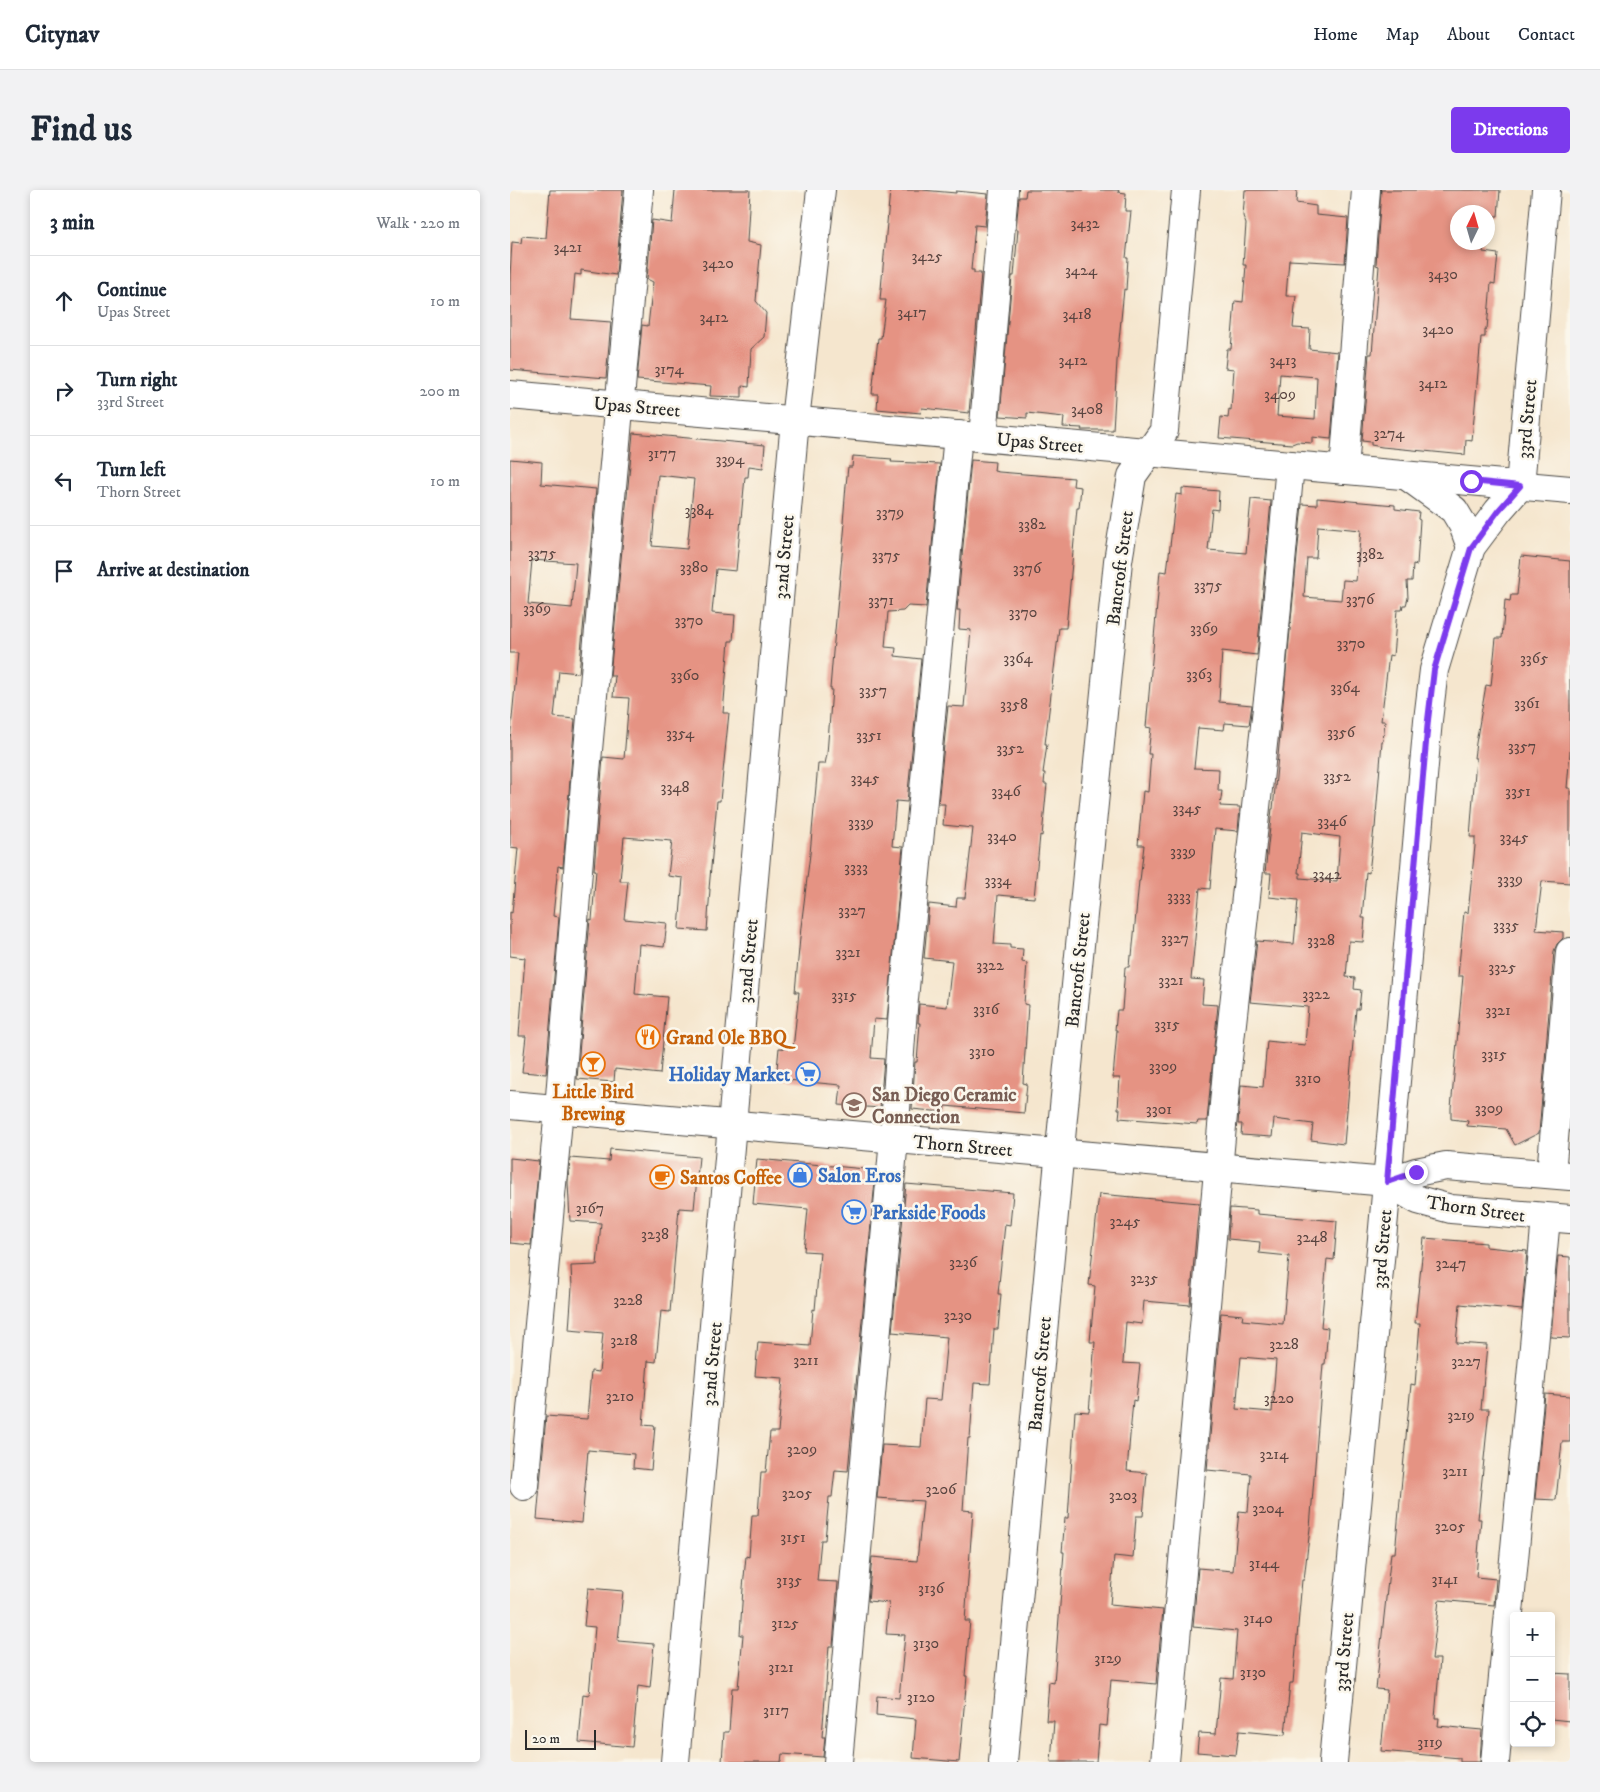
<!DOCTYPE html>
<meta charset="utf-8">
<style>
:root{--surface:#fff;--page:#f2f2f3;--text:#1f2937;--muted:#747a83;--line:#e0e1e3;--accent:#7c3aed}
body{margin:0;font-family:"IM FELL DW Pica",serif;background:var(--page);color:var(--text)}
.controls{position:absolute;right:15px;bottom:15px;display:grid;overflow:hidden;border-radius:5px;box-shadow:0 2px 8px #0003}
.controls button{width:45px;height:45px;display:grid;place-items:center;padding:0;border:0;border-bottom:1px solid var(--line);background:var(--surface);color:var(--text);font:25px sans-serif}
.compass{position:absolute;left:940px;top:15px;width:45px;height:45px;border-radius:50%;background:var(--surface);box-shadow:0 2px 8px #0003;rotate:5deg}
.scale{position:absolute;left:15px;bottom:12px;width:71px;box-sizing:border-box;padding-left:5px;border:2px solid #2b2b2b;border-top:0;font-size:14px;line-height:18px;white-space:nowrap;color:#2b2b2b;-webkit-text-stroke:4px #fbf7ec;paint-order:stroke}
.stop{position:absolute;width:15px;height:15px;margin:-11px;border:4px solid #7c3aed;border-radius:50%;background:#fff}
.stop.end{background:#7c3aed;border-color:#fff;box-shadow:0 1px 5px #0008}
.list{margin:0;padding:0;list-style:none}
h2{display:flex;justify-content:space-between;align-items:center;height:65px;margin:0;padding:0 20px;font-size:21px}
h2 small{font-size:16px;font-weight:400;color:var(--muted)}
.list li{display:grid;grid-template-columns:32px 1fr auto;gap:15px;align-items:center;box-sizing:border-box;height:90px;padding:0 20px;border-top:1px solid var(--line)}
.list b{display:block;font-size:19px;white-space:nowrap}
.list p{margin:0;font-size:16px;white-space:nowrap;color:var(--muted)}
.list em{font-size:16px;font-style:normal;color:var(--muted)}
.icon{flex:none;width:28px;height:28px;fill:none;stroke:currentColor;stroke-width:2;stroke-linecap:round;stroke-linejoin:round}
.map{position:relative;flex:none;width:1060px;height:1572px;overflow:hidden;border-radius:5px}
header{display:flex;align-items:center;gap:30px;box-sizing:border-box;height:70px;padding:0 25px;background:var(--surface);border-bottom:1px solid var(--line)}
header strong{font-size:24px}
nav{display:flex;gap:28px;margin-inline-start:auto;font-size:18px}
.intro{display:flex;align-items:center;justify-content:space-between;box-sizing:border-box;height:120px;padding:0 30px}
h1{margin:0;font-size:35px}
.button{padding:12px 22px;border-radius:5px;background:var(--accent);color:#fff;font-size:18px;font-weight:700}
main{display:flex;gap:30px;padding:0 30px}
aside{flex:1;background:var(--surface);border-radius:5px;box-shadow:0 2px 8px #0003}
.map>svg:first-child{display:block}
.building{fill:#e59383;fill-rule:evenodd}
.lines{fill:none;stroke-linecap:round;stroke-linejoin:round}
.minor-casing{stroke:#494743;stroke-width:30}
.minor{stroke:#fff;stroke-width:28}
.route{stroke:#7c3aed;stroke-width:6}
.labels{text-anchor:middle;stroke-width:5;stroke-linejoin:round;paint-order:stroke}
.number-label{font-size:16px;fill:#5a4541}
.street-label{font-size:19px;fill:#2b2b2b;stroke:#fbf7ec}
.food-label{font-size:19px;font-weight:bold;fill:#c56008;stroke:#fbf7ec;text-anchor:start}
.shop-label{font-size:19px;font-weight:bold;fill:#366cbe;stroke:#fbf7ec;text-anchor:start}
.education-label{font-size:19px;font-weight:bold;fill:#785e54;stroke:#fbf7ec;text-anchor:start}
</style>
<header>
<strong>Citynav</strong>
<nav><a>Home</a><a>Map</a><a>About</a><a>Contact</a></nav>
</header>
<div class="intro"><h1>Find us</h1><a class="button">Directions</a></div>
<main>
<aside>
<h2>3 min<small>Walk · 220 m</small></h2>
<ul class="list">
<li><svg class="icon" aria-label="ahead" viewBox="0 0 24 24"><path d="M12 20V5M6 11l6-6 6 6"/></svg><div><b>Continue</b><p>Upas Street</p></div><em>10 m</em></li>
<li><svg class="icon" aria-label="right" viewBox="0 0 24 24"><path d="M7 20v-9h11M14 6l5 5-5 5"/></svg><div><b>Turn right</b><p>33rd Street</p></div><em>200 m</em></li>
<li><svg class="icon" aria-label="left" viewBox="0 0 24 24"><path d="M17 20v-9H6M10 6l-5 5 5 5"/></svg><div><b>Turn left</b><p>Thorn Street</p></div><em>10 m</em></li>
<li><svg class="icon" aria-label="arrive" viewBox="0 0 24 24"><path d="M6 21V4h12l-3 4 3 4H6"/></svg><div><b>Arrive at destination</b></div></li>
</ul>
</aside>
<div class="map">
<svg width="1060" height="1572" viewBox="0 0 1060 1572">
<rect width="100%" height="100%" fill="#fbf7ec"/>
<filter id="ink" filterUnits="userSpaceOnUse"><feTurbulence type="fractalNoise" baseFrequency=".02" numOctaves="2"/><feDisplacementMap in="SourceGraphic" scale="10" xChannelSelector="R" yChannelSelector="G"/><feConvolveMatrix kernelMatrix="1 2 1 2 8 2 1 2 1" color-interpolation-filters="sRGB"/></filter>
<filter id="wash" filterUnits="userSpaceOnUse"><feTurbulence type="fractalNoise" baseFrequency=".0096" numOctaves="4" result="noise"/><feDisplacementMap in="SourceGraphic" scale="20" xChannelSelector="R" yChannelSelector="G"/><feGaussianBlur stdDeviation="1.12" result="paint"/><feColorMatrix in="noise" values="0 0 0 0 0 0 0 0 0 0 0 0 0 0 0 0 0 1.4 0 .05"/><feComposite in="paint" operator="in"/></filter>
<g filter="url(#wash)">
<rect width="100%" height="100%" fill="#f5e6ce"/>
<g id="blocks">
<g class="building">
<path d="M40,0H113L106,85L71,80V85L65,84L61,129L101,132L96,188L0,180V86L2,52L11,53L12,46L36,48Z"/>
<path d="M165,0H240L237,52L251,55L246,111L256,123L254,147L241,159L239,197L232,196V207L200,206L201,196L127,190L132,135L138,136L143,92L137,89L142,30L162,33Z"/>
<path d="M380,0H412L446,3V1L478,4L475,36L465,35L461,80H464V83H471L459,223L412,218L411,223L367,219L368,204H362L368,148H371L376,110H370Z"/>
<path d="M516,0H609L608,2L616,3L615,21H621L616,68H618L616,100L614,99L607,171L603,240H571L572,238L553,237L554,227L517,223V228L490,226L502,86H504L508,39H506L509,7H515Z"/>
<path d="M735,0H787L786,13L806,16V25L838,28L835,73L779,70L776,106H786L783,138L800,139L799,159L828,162L821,249L802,247V253L787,252L782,254L709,248L711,227L718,228L719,219L721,220L724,179L715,178L717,159H721L725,111L733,112L736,75H733L736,34L733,26ZM770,184L807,187L805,229L767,226Z"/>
<path d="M871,0H990L988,26H978V22H948V52H974L973,62L988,64L985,94L981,93L977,139H975V147H971L962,251L956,250L955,265L872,257L861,255V252L852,251L859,164H862L869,76L866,75Z"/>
<path d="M123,243L255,255L253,278L239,276L238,287H235L226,381L206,379L202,423L225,425L223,451H219L213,523H219L210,611H207L199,699H200L197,741L169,739L173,688L158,686L162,651L114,647L110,691H118L114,729L157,733L154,757L129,754L125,804L157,807L150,884L105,879L104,892L67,889L80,729L82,730L86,680H84L93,567L114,569L119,508L103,507L105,486H100ZM148,285L184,289L177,359L142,356Z"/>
<path d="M343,266L382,269L381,272L430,274L416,417L398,416L393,421L378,422L375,457L386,458L385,466L411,469L397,612L386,611L382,656L393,657L377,830L364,829L361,868L374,869L370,918L329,915L331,895L266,889L269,858L283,859L289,802H285L291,737L300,664L308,574H315L317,564L322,499H320L323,462L335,333H333L336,295L338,277H342Z"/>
<path d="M0,269L32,272L31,294L86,299L69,483L49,481L44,527L65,529L53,677L48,676L43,726L49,727L36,884L12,882L16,846H9L15,768L0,766V722L2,723L8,658L0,657V550L8,463H0ZM22,370L66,373L62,418L18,414Z"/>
<path d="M461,270L485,272L484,281L489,282L564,288L563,296L571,297L569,318H567L556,438H549L535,554H537L533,583H535L534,594H537L532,646L530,645L524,708L488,705L484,754L500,755V758L513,759L512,772L517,773L514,814L518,815L513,893L517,894L514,923L435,916L434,922L402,919L405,872H407L410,833H408L409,814L437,817L442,771L414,768L419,714L446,717L447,708H455L463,638L433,635L435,614H428L438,516L454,517L461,440L449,439L450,420H447Z"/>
<path d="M672,298L709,301L708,320L702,319L698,360L736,363L741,309L761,311L747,465L712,461L709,512L742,515L739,535L715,533L714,540L688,538L684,578L709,579L708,601H712L710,616L730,617L728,641L705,639L700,699L690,698L681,789L694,790L692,814L708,815L697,931H688L687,934L609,928L610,919H608L610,888H603L607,840H605L607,820H612L615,777H619L620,766H622L629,691H630L634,655H628L633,601L638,602L641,564H638L641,538L636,537L650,381L657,382L666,304L672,305Z"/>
<path d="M807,308L885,315V319L909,322L908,329L910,330L907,375L903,374L902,391H897L898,408L896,415H893L892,420H887L883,466L879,465L871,531H875L873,551H872L865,638H864L859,683L856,682L852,728H855L853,752L839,751L836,787L845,788L844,799L851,800L849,819H846L834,954L801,950L803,934L764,929L762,947L731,945L732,934H728L731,895L753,897L757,851L795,855L798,817L740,812L747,751L784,754L788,710L759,707L761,683H755L762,619H763L792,314L807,315ZM808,336L851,340L846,391L833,390L831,410L794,407L797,368H806ZM792,642L830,647L827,691L790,688V683H788Z"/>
<path d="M1011,366L1060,371V562L1057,598H1060V693L1032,691L1026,740L1053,742V748L1047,754L1044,761L1029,943L1005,955L996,939L957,936L958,931L941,929V918L953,786H948L954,722L958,723L965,656V647H960L966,568H964L966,553L976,495L981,496L986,448H992L995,410L1000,411L1001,405H1007Z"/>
<path d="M100,959L189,967L184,1019L169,1018L160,1122L151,1121L146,1172L138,1171L133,1235L145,1236L141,1280L123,1278L124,1264L78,1260L72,1333L27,1329L36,1226L77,1229L81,1181L89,1182L93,1143L59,1140L62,1097L61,1076L87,1075L91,1033L60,1031L58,992L60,968L99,971Z"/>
<path d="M0,968L29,971L21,1055L0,1053Z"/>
<path d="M247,969L366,980L338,1281L325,1280L322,1307H319L315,1350H311L307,1391L328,1392L323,1456H319L312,1547H315L313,1567L272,1564L271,1572H212L214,1542H219L222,1498H228L233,1445H230L233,1398L236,1366L239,1367L242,1325H248L251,1282H256L260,1242H268L273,1188L245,1186L248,1152L300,1156L303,1119L305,1120L310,1062L294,1061L298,1019L243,1014Z"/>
<path d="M396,994L503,1003L500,1035L495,1034L488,1104H491L488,1139H484L480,1194L464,1193L460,1248H458L453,1320L463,1321L455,1431H460L455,1486H457L449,1572L403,1568L406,1529L366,1525L367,1506L389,1508L395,1445L376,1444L379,1413L358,1411L362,1367L407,1371L413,1311L367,1308L372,1255L411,1257L415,1209L431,1210L437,1147L382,1142Z"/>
<path d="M589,1004L689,1013L680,1115L634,1111L632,1134L616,1132L613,1173L630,1174L626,1211L623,1210L617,1281L637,1283L633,1326H626L623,1368L604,1366L600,1415L653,1420L646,1494L601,1490L597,1536L589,1535L586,1572H541L544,1531H536L539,1492L544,1493L554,1362H552L555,1328H558L565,1221L579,1222L585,1152H580L585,1096L579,1095Z"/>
<path d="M720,1018L747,1020V1024L827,1031L824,1070L817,1069L811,1137L818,1138L815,1174H813L800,1338L794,1390H792L783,1493H780L775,1545L729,1541L726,1565L687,1562L689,1543L706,1544L711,1488L723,1489L727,1441L683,1437L688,1378L723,1381L729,1321L738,1322L741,1284L697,1280L711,1123L733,1125L732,1130L773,1134L779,1066L749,1063L750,1052L718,1049ZM731,1167L766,1170L762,1222L726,1219Z"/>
<path d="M914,1048L976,1053V1057L1017,1061L1012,1120L950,1114L946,1153L977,1155L971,1219H979L968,1329H971L966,1387L986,1389L984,1415L929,1410L922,1469H930L925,1528H929L928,1536L972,1540L970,1572H950V1568L871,1561L877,1500L866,1499L881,1363H885L901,1194L905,1195L910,1133H905Z"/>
<path d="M1048,1066L1060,1067V1148L1041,1147Z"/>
<path d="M1035,1204L1060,1206V1252H1052L1046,1310L1025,1309Z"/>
<path d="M78,1398L113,1401L108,1451L144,1454L140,1498L128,1496L122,1557L69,1552L73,1504L79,1505L85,1437L74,1436Z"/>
<path d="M1041,1483L1060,1484V1531L1041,1529Z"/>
</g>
</g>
</g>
<g filter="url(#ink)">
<use href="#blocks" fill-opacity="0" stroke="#494743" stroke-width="1"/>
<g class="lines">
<g class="minor-casing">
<g id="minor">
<path d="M0,205L1060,300"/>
<path d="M473,247L494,0"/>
<path d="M834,280L856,0"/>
<path d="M897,286L944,320L953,335L961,357"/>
<path d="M0,915L877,992L906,982L936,976L1060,986"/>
<path d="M1041,984L1060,762"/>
<path d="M877,992L908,1010L941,1019L1060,1029"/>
<path d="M14,1296L49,919L75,593L129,0"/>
<path d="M165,1572L285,230L311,0"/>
<path d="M328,1572L384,949L393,819L448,245"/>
<path d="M493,1572L553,927L608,371L622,286L654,241L676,0"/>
<path d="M655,1572L718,869L761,482L780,275"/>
<path d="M823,1572L873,1038L918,530L924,480L961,357L988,321L1010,296L1036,0"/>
<path d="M985,1572L1036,1028"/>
</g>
</g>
<use href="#minor" class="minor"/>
</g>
</g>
<g class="lines" filter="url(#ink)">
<path class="route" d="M906,982L877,992L918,530L924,480L961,358L988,321L1010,296L961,291"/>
</g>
<defs>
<g id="restaurant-ring" transform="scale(1.25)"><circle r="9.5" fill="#fbf7ec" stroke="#e8710a" stroke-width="1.5"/><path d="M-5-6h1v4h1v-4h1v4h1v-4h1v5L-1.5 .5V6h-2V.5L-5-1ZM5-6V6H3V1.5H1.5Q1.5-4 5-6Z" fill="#e8710a"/></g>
<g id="bar-ring" transform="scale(1.25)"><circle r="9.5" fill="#fbf7ec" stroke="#e8710a" stroke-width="1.5"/><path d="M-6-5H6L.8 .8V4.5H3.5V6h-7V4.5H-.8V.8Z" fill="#e8710a"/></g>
<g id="supermarket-ring" transform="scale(1.25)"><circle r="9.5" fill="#fbf7ec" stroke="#3f7fe0" stroke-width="1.5"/><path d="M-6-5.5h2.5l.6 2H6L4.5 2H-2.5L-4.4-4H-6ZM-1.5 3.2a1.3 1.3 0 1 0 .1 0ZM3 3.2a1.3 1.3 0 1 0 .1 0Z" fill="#3f7fe0"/></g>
<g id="school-ring" transform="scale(1.25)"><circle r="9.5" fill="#fbf7ec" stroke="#8d6e63" stroke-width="1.5"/><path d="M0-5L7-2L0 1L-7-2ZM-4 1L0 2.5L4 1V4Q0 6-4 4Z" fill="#8d6e63"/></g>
<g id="shop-ring" transform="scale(1.25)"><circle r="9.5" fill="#fbf7ec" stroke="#3f7fe0" stroke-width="1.5"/><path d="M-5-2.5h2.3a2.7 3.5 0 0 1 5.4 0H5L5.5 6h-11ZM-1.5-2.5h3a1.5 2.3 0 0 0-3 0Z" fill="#3f7fe0"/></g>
<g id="cafe-ring" transform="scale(1.25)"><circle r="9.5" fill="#fbf7ec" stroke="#e8710a" stroke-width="1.5"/><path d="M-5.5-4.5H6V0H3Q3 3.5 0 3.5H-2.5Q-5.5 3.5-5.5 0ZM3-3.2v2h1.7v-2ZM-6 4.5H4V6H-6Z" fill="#e8710a"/></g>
</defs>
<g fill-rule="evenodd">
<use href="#restaurant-ring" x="138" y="847"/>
<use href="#bar-ring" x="83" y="874"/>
<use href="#supermarket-ring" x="298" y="884"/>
<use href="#school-ring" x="344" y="915"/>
<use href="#shop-ring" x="290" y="985"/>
<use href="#cafe-ring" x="152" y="987"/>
<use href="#supermarket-ring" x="344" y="1022"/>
</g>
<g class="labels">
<g class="number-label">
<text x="575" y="38">3432</text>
<text x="58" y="62">3421</text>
<text x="417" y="71">3425</text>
<text x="208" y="78">3420</text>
<text x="571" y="85">3424</text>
<text x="933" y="89">3430</text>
<text x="402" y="127">3417</text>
<text x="567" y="129">3418</text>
<text x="204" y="132">3412</text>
<text x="928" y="144">3420</text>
<text x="563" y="175">3412</text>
<text x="773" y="175">3413</text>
<text x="159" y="184">3174</text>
<text x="923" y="198">3412</text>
<text x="770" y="209">3409</text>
<text x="577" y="224">3408</text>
<text x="879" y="248">3274</text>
<text x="152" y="268">3177</text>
<text x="220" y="274">3394</text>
<text x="189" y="325">3384</text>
<text x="380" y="327">3379</text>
<text x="522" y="339">3382</text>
<text x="32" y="368">3375</text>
<text x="860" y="369">3382</text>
<text x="376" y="370">3375</text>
<text x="184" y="382">3380</text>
<text x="517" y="383">3376</text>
<text x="698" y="400">3375</text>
<text x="850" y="414">3376</text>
<text x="371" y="415">3371</text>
<text x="27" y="423">3369</text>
<text x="513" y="427">3370</text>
<text x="179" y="435">3370</text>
<text x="694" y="443">3369</text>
<text x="841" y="458">3370</text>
<text x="508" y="473">3364</text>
<text x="1024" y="473">3365</text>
<text x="689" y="489">3363</text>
<text x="175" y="490">3360</text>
<text x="835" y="502">3364</text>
<text x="363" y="505">3357</text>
<text x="1017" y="518">3361</text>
<text x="504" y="519">3358</text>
<text x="831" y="547">3356</text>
<text x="170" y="548">3354</text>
<text x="359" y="550">3351</text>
<text x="1012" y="561">3357</text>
<text x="500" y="563">3352</text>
<text x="827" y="591">3352</text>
<text x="355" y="593">3345</text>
<text x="165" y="602">3348</text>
<text x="496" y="606">3346</text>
<text x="1008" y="606">3351</text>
<text x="677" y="623">3345</text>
<text x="822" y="636">3346</text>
<text x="351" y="637">3339</text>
<text x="492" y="651">3340</text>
<text x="1004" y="652">3345</text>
<text x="673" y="666">3339</text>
<text x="346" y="682">3333</text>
<text x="817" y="689">3342</text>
<text x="1000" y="694">3339</text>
<text x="488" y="695">3334</text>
<text x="669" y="711">3333</text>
<text x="342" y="725">3327</text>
<text x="996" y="740">3335</text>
<text x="665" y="753">3327</text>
<text x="811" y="755">3328</text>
<text x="338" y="767">3321</text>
<text x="480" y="780">3322</text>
<text x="992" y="782">3325</text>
<text x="661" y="795">3321</text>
<text x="806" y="809">3322</text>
<text x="334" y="810">3315</text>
<text x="476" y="824">3316</text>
<text x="988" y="825">3321</text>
<text x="657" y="839">3315</text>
<text x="472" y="866">3310</text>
<text x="984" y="869">3315</text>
<text x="653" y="881">3309</text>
<text x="798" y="893">3310</text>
<text x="979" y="923">3309</text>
<text x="649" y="924">3301</text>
<text x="80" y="1023">3167</text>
<text x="615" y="1036">3245</text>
<text x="145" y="1049">3238</text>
<text x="802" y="1052">3248</text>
<text x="453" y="1077">3236</text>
<text x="941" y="1078">3247</text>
<text x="634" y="1093">3235</text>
<text x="118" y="1115">3228</text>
<text x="448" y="1130">3230</text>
<text x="114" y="1155">3218</text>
<text x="774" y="1159">3228</text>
<text x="296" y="1175">3211</text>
<text x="956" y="1176">3227</text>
<text x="110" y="1211">3210</text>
<text x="769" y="1213">3220</text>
<text x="951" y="1230">3219</text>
<text x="292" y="1264">3209</text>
<text x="764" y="1269">3214</text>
<text x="945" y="1286">3211</text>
<text x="431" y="1304">3206</text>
<text x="287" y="1308">3205</text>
<text x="613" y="1310">3203</text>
<text x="758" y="1323">3204</text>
<text x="940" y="1341">3205</text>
<text x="283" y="1352">3151</text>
<text x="754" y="1378">3144</text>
<text x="935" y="1394">3141</text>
<text x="279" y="1395">3135</text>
<text x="421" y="1403">3136</text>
<text x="748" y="1433">3140</text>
<text x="275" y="1438">3125</text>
<text x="416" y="1458">3130</text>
<text x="598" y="1473">3129</text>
<text x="271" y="1482">3121</text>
<text x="743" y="1487">3130</text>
<text x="411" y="1512">3120</text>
<text x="266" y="1525">3117</text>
<text x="920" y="1557">3119</text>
</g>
<g class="street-label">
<text transform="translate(127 216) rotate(5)" y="7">Upas Street</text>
<text transform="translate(1016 229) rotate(-85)" y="7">33rd Street</text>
<text transform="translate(530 252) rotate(5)" y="7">Upas Street</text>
<text transform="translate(273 367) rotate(-85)" y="7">32nd Street</text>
<text transform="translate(609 378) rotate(-83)" y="7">Bancroft Street</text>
<text transform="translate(237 771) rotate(-85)" y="7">32nd Street</text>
<text transform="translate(567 780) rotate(-84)" y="7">Bancroft Street</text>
<text transform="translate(453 955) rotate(5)" y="7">Thorn Street</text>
<text transform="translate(966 1018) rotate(8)" y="7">Thorn Street</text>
<text transform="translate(871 1059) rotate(-85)" y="7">33rd Street</text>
<text transform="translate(201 1174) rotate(-85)" y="7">32nd Street</text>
<text transform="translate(529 1184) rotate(-85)" y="7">Bancroft Street</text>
<text transform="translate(833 1462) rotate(-85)" y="7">33rd Street</text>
</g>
<g class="food-label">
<text x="156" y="854">Grand Ole BBQ</text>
<text x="83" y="908" text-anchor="middle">Little Bird<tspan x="83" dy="22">Brewing</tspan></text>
<text x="170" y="994">Santos Coffee</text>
</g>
<g class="shop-label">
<text x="280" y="891" text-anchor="end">Holiday Market</text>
<text x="308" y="992">Salon Eros</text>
<text x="362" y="1029">Parkside Foods</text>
</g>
<g class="education-label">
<text x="362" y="911">San Diego Ceramic<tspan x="362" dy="22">Connection</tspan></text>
</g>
</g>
</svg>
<div class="controls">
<button>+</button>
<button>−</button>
<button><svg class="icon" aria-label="locate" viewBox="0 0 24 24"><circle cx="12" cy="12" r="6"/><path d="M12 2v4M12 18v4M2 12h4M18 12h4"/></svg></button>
</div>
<svg class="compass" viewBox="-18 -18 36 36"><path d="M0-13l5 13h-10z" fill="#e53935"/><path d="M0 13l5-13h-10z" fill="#747a83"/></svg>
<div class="scale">20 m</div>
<div class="stop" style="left:961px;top:291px"></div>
<div class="stop end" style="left:906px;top:982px"></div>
</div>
</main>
